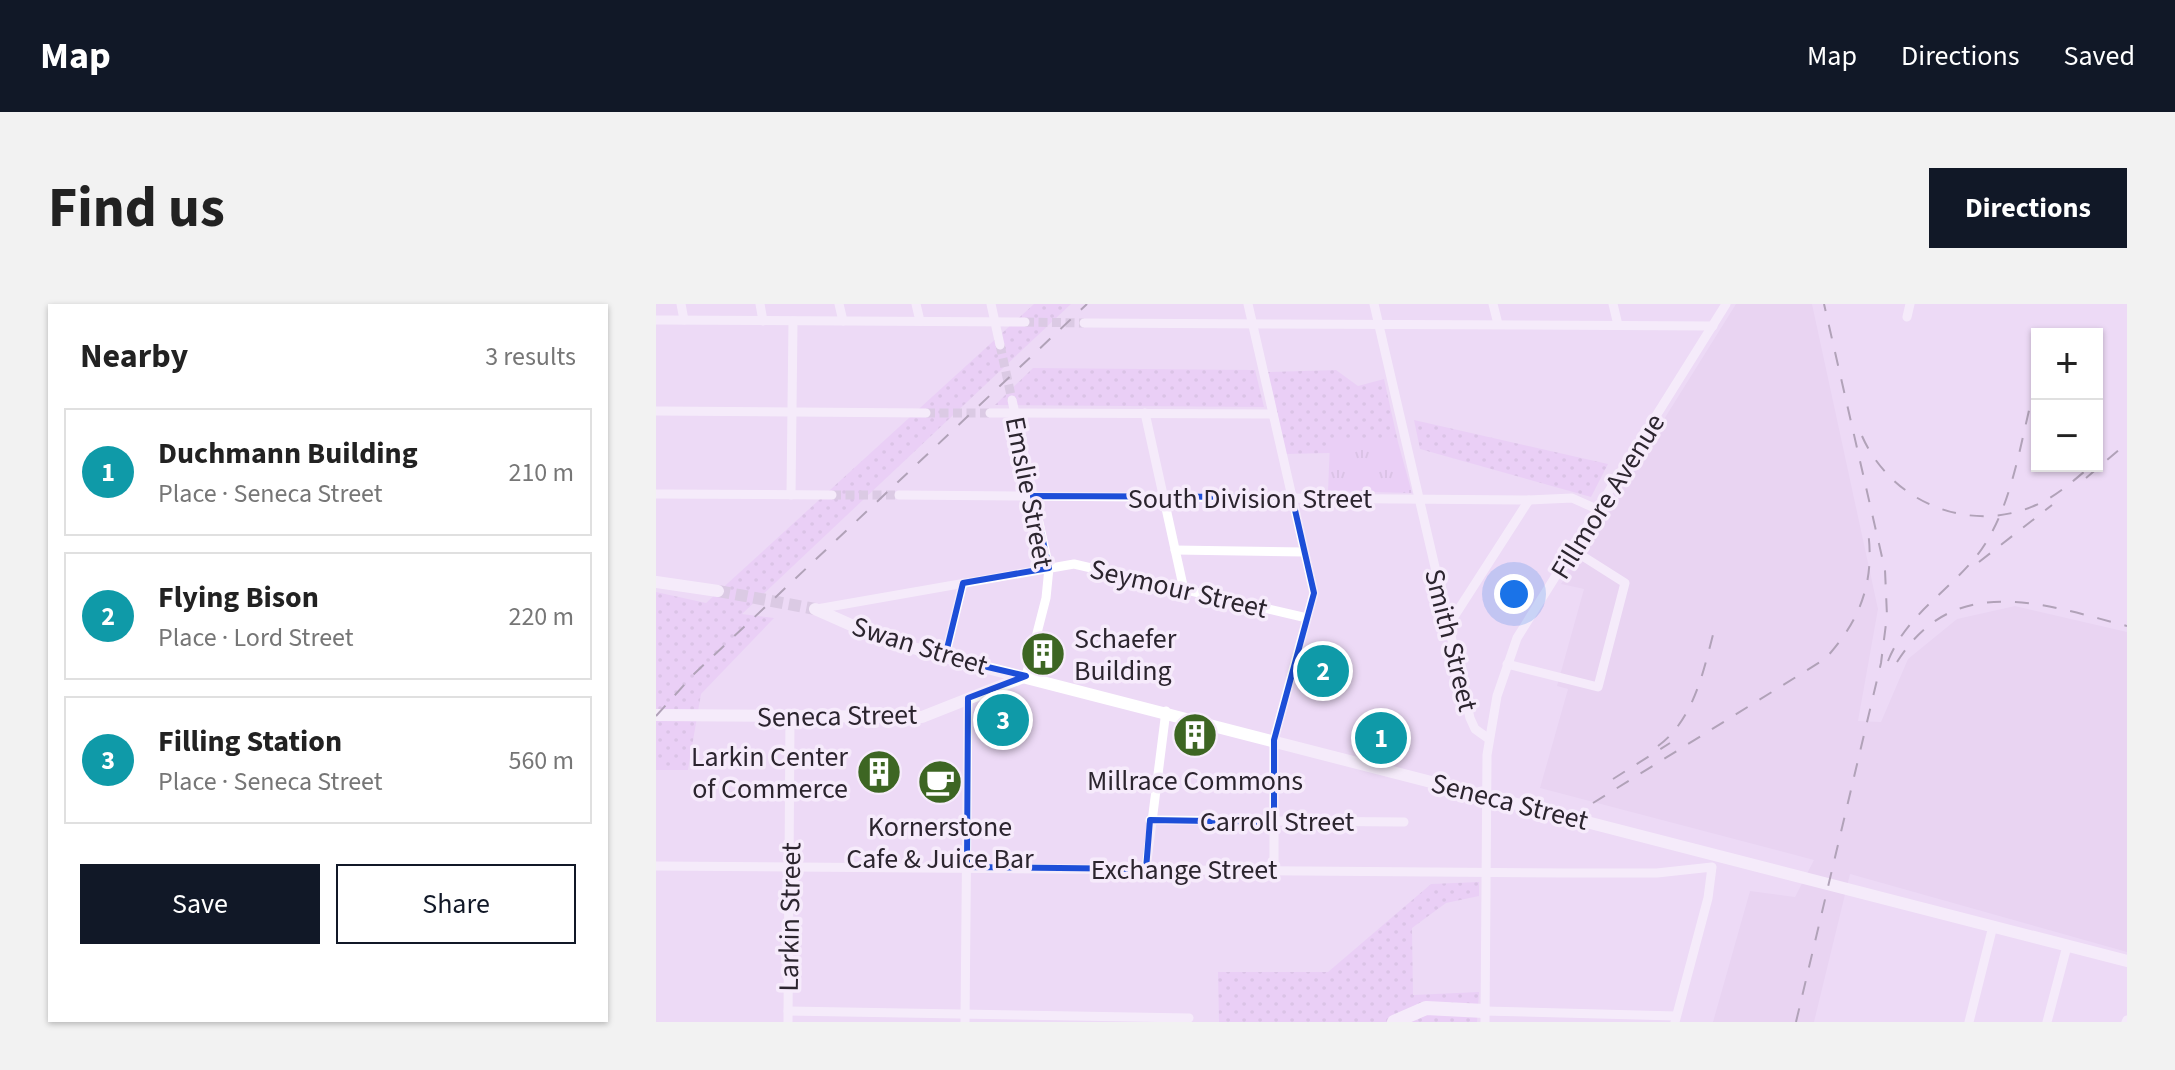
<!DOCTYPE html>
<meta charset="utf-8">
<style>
:root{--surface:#fff;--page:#f2f2f2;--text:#222;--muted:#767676;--line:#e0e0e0;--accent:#111827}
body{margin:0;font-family:"Source Sans 3",sans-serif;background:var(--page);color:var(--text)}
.controls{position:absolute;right:24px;top:24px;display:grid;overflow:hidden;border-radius:0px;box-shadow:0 2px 6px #0004}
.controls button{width:72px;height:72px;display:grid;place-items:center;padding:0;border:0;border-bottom:2px solid var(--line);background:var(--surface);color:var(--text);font:40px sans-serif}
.you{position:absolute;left:858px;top:290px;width:28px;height:28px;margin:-20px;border:6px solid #fff;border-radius:50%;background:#1a73e8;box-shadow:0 0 0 12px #1a73e833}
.badge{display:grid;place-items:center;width:52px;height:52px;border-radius:50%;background:var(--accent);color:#fff;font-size:26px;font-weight:700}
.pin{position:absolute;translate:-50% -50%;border:4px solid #fff;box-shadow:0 2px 8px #0006}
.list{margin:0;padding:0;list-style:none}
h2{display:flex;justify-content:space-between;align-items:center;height:104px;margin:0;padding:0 32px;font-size:34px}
h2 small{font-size:26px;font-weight:400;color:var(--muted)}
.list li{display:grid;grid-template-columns:52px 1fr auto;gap:24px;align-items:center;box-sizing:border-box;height:128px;margin:0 16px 16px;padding:0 16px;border:2px solid var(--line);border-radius:0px}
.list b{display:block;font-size:30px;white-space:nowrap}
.list p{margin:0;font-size:26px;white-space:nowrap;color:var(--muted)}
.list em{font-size:26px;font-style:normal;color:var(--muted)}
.actions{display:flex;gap:16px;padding:24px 32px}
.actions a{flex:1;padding:18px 0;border:2px solid var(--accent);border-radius:0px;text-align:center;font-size:28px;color:var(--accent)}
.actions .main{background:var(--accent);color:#fff}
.map{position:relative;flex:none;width:1471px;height:718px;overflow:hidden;border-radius:0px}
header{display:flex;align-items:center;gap:48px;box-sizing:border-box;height:112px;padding:0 40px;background:var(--accent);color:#fff}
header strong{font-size:38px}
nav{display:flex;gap:44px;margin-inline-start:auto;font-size:28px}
.intro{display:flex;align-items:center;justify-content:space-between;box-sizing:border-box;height:192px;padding:0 48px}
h1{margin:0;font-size:56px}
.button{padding:20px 36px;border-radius:0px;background:var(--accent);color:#fff;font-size:28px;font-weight:700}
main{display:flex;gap:48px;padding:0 48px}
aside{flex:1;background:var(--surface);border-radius:0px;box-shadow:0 2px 6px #0004}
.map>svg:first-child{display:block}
.built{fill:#e4ccee}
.grass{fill:url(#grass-dots)}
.park{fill:url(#park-tufts)}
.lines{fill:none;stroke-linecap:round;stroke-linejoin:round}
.minor-tunnel{stroke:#c6b6ce;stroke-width:9;stroke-dasharray:9 4.5;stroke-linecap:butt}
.major-tunnel{stroke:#c6b6ce;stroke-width:12;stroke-dasharray:12 6;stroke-linecap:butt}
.minor{stroke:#fff;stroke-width:9}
.major{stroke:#fff;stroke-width:12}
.highway{stroke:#fff;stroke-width:14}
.rail{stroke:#685d6d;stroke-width:2;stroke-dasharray:14 14;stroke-linecap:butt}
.marked{fill:none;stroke:#1d4ed8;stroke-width:6;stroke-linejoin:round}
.labels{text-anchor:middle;stroke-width:7;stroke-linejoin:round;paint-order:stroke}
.street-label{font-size:28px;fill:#2c252f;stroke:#f6ebfb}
.poi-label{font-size:28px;fill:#2c252f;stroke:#f6ebfb}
</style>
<header>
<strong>Map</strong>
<nav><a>Map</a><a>Directions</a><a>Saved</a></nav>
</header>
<div class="intro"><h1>Find us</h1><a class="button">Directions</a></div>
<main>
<aside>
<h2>Nearby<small>3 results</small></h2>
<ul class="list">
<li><span class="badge" style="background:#0f9aa8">1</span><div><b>Duchmann Building</b><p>Place · Seneca Street</p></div><em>210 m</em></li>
<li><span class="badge" style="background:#0f9aa8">2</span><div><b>Flying Bison</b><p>Place · Lord Street</p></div><em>220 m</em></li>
<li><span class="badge" style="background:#0f9aa8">3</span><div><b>Filling Station</b><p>Place · Seneca Street</p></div><em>560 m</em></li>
</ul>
<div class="actions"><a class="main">Save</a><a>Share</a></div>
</aside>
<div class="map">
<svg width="1471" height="718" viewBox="0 0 1471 718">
<defs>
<pattern id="grass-dots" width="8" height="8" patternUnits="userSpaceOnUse" patternTransform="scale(2)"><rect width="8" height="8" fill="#e6c2f6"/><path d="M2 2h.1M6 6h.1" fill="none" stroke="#c5a7d3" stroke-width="1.8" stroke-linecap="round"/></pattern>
<pattern id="park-tufts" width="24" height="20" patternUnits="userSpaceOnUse" patternTransform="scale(2)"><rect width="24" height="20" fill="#e6c2f6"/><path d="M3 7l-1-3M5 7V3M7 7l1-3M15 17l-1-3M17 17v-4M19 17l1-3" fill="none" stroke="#c5a7d3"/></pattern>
</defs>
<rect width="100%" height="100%" fill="#eddaf6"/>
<path class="built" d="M1080,0H1156L1222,305L1202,417L1225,418L1252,355L1301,315L1359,302L1471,328V648L1194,570L1158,718H1057L1094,587L1139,593L1158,556L884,484L912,385L901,382L928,285L905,280Z"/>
<g class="grass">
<path d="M378,0H415L86,310L118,314L45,390L32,466H0V288L50,299Z"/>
<path d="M377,64L599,66L608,103L339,101Z"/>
<path d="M680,66L702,82L728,75L742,138H675L674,149L630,150L612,68Z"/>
<path d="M758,116L952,160L935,193L764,145Z"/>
<path d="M823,578V592L790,599L756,624L757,691L823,688L821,718H563L562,668H672L775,580Z"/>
</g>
<path class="park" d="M674,138H742L756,189L672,187Z"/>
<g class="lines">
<g class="minor-tunnel">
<path d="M369,18L428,19"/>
<path d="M344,41L356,96"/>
<path d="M270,109H334"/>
<path d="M176,191H243"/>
</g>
<path class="major-tunnel" d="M62,287L159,305"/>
<g class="minor">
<path d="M25,0L28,16"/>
<path d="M104,0L107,17"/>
<path d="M183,0L187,17"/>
<path d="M260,0L264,17"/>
<path d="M335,0L344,41"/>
<path d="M592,0L658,289L618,436V566"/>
<path d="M718,0L814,414L819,425L833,435"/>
<path d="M837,0L842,20"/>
<path d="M957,0L962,21"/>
<path d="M1251,13L1254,0"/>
<path d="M0,16L369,18"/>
<path d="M428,19L1057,22"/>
<path d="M356,96L393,264L390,294L370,372"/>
<path d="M0,107L270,109"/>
<path d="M334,109L617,110"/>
<path d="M489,109L528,286"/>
<path d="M0,190L176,191"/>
<path d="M135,191L137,17"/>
<path d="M243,191L873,196L916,194L943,206"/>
<path d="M519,246L648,248"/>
<path d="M161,305L418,260L651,314"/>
<path d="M792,322L873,196"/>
<path d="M289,353L307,279"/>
<path d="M851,360L942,383L969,279L917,246"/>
<path d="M494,516L748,518"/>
<path d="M0,562L915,569H1001L1056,563L1052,594L1019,718"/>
<path d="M490,565L510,407"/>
<path d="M132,707L533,714"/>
<path d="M828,707L1020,712"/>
<path d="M132,718L134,412"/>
<path d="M309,718L312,394"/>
<path d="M829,718L831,451L841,392L861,334L1070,0"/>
<path d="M1313,718L1337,622"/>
<path d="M1391,718L1411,642"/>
<path d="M1470,718L1471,716"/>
</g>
<g class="major">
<path d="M0,278L62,287"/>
<path d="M159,305L229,336L289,353L1471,657"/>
<path d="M0,411L266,413L370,372"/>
</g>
<path class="highway" d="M738,718L770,704L828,707"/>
<g class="rail">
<path d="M1206,132C1235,198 1313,231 1380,201C1401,192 1417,177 1435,162"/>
<path d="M1430,174L1471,139"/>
<path d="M1323,258L1396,201"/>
<path d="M1232,357C1250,312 1289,290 1319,254C1358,206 1364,134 1381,75"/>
<path d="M1241,358C1298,267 1387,300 1471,322"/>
<path d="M0,412L38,370L431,0"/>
<path d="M1002,442C1039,415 1048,364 1059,323"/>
<path d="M957,475L1014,439"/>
<path d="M937,499L1169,355C1204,317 1219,278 1212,227"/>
<path d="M1140,718L1225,359L1231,312L1229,266L1168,0"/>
</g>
</g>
<path d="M0 0H1471V718H0ZM377,192L636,193L658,289L618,436V518L494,516L490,565L311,563L312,394L370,372L289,353L307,279L393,264Z" fill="#eddaf6" fill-opacity=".55" fill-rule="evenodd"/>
<path class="marked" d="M377,192L636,193L658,289L618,436V518L494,516L490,565L311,563L312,394L370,372L289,353L307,279L393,264Z"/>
<defs>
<g id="building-disc" transform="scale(2.3)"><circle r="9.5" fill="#3d6623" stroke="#f6ebfb"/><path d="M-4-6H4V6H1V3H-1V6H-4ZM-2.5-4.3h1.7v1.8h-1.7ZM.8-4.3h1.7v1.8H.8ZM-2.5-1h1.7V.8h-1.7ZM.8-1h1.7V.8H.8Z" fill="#fff"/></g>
<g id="cafe-disc" transform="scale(2.3)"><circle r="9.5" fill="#3d6623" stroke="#f6ebfb"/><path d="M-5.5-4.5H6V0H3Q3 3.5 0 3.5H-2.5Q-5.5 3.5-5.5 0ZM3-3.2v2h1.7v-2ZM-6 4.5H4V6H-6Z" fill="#fff"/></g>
</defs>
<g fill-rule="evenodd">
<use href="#building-disc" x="387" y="350"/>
<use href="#building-disc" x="539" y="431"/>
<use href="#building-disc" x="223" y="468"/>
<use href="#cafe-disc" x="284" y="478"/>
</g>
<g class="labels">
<g class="street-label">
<text transform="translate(374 188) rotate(79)" y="10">Emslie Street</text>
<text transform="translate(951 192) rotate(-58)" y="10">Fillmore Avenue</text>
<text x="594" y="204">South Division Street</text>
<text transform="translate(523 284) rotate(13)" y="10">Seymour Street</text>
<text transform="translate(796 336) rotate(76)" y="10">Smith Street</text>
<text transform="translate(264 341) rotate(17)" y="10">Swan Street</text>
<text transform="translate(181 411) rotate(-1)" y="10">Seneca Street</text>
<text transform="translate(854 497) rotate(14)" y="10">Seneca Street</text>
<text x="621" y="527">Carroll Street</text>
<text x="528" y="575">Exchange Street</text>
<text transform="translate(133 613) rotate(-89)" y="10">Larkin Street</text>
</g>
<g class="poi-label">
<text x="418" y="344" text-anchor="start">Schaefer<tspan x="418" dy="32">Building</tspan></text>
<text x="192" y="462" text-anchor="end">Larkin Center<tspan x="192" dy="32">of Commerce</tspan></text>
<text x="539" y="486">Millrace Commons</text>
<text x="284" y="532">Kornerstone<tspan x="284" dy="32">Cafe &amp; Juice Bar</tspan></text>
</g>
</g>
</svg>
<div class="controls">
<button>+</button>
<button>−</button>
</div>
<div class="you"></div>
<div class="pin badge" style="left:725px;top:434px;background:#0f9aa8">1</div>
<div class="pin badge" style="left:667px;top:367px;background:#0f9aa8">2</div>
<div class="pin badge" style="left:347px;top:416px;background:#0f9aa8">3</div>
</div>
</main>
